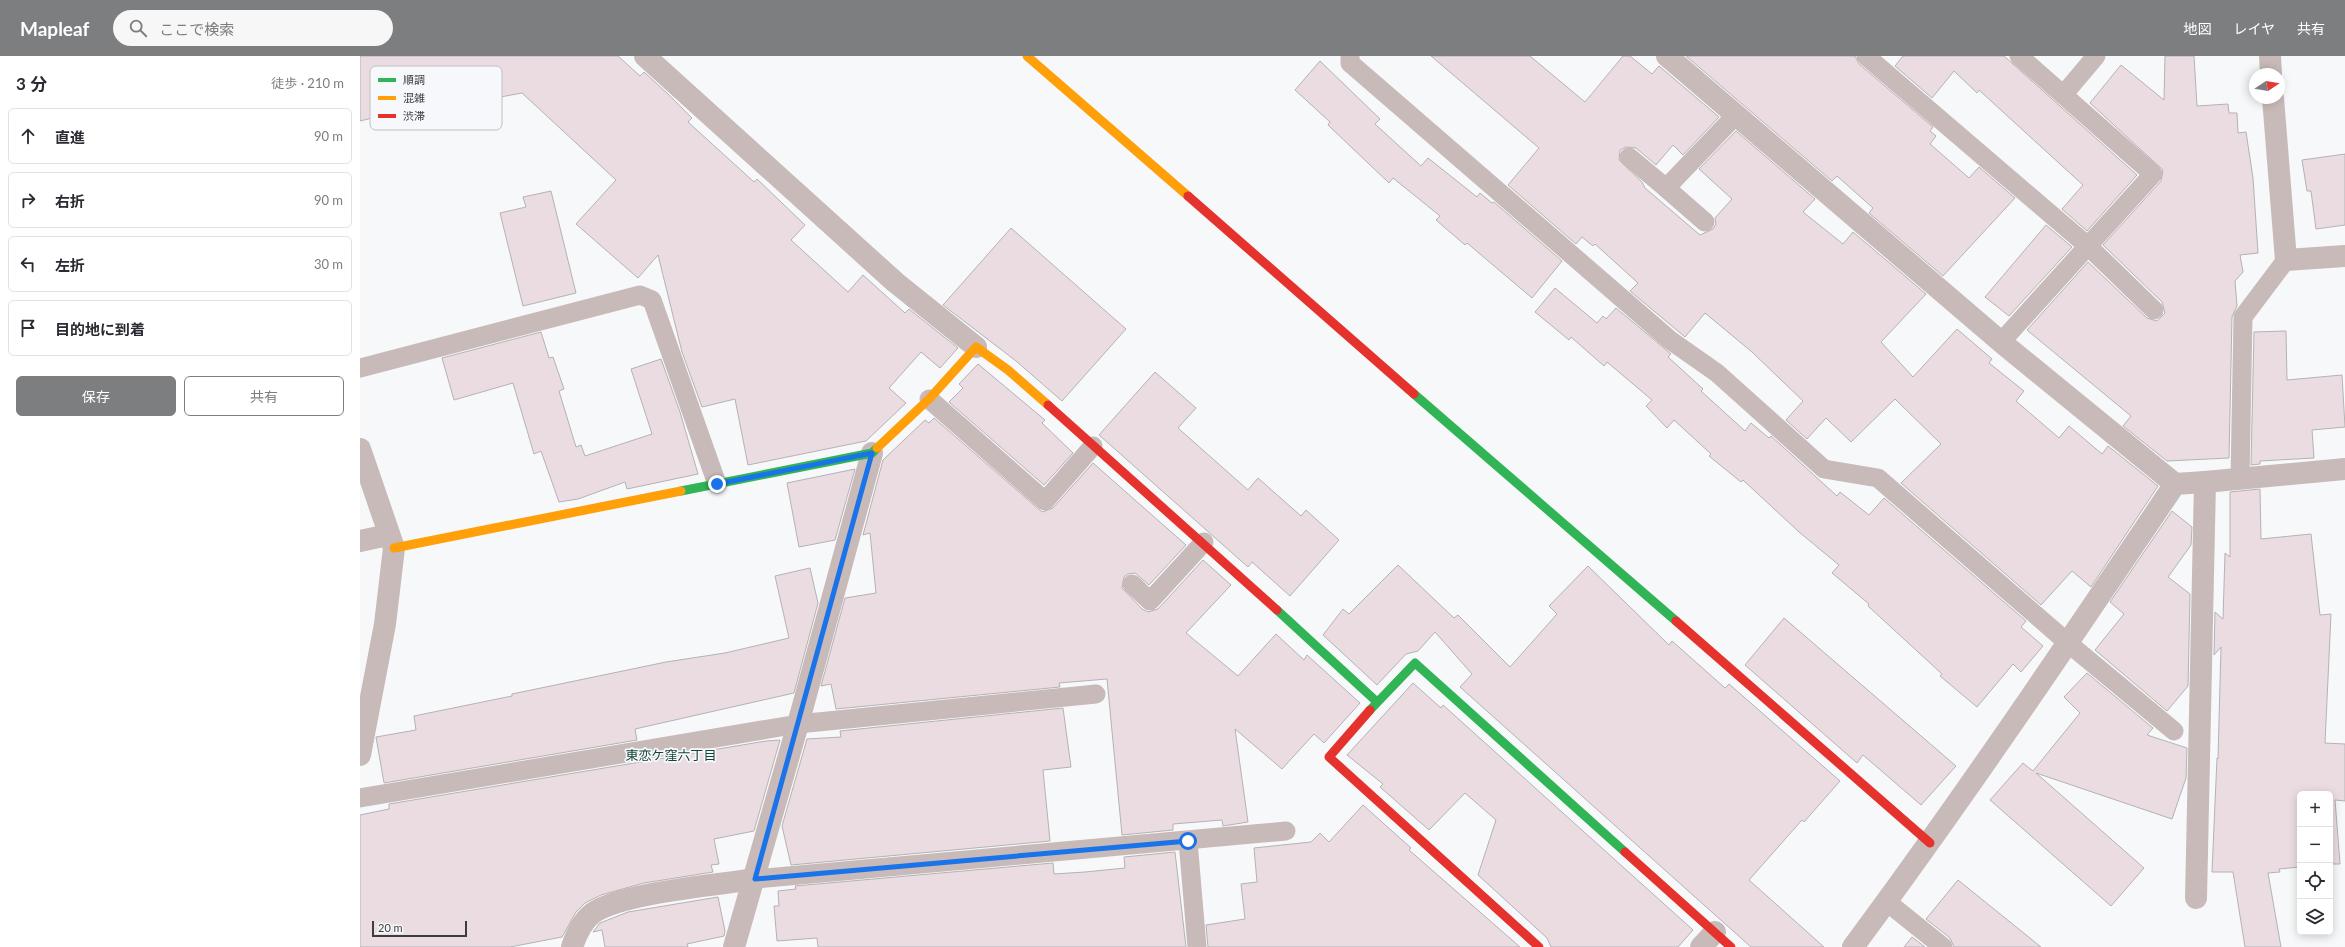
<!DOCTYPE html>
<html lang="ja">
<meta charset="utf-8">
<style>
:root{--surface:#fff;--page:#f7f7f7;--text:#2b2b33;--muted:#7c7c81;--line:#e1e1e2;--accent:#7d7e80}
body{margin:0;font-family:Lato,"Noto Sans JP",sans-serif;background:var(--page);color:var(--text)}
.controls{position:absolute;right:12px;bottom:12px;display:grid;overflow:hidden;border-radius:6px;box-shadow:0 2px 10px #0003}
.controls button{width:36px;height:36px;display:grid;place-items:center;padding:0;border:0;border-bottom:1px solid var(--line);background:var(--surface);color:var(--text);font:20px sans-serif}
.compass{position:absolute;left:1889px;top:12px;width:36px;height:36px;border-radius:50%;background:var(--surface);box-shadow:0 2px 10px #0003;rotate:78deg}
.scale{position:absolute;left:12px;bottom:10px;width:95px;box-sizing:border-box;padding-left:4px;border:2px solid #3c3d3e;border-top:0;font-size:11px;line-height:14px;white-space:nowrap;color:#3c3d3e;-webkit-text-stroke:3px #f6f8fb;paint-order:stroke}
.stop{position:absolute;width:12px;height:12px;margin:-9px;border:3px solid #1a73e8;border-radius:50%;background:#fff}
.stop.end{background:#1a73e8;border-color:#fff;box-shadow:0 1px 4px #0008}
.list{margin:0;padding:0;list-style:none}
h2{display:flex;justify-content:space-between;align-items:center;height:52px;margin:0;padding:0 16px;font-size:17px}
h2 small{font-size:13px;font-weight:400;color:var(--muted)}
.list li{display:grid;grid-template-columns:26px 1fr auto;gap:12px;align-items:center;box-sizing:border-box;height:56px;margin:0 8px 8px;padding:0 8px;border:1px solid var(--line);border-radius:6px}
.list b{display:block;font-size:15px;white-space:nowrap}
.list em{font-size:13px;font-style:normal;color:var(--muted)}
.actions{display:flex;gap:8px;padding:12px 16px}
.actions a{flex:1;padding:9px 0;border:1px solid var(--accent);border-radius:6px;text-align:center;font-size:14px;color:var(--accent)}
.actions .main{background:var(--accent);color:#fff}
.icon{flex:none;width:22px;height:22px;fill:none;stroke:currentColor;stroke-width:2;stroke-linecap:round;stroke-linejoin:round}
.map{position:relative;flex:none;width:1985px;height:891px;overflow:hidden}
header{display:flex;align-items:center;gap:24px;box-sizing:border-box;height:56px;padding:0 20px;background:var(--accent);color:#fff}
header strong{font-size:19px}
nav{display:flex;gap:22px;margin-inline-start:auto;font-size:14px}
.search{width:280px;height:36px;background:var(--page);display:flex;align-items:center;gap:10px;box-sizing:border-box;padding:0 14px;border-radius:22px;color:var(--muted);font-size:15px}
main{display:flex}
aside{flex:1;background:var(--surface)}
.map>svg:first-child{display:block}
.building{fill:#ebdce2;stroke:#b3b2b4}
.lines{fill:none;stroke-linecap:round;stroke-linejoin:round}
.lane{stroke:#c7bab8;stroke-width:19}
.street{stroke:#c7bab8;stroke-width:22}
.fast{stroke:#30b455;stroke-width:9}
.slow{stroke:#ff9f0a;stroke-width:9}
.jam{stroke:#e5322d;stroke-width:9}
.route{stroke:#1a73e8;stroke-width:5}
.labels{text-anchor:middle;stroke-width:3.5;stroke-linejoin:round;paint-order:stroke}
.neighbourhood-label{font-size:13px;fill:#144433;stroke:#f6f8fb}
.key{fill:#f6f8fb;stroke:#bec0c2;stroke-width:1}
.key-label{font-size:11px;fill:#3c3d3e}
</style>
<header>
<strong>Mapleaf</strong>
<div class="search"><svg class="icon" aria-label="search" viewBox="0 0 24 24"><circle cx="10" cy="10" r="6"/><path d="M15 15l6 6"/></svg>ここで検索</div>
<nav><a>地図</a><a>レイヤ</a><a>共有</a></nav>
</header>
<main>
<aside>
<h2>3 分<small>徒歩 · 210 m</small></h2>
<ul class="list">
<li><svg class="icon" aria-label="ahead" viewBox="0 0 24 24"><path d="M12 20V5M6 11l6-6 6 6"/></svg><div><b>直進</b></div><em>90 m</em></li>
<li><svg class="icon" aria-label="right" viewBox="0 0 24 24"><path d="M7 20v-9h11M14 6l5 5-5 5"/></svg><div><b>右折</b></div><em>90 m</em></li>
<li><svg class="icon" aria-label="left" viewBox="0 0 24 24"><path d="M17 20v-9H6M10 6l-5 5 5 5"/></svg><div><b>左折</b></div><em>30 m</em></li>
<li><svg class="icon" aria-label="arrive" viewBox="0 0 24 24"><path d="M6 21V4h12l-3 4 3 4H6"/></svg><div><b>目的地に到着</b></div></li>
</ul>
<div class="actions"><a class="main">保存</a><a>共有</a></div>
</aside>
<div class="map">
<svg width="1985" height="891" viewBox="0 0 1985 891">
<rect width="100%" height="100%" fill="#f7f8fa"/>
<g class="building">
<path d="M0,0H258L280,20L284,16L308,38L332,62L328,66L394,126L397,123L445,169L431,184L488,236L503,219L545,257L549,253L598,292L580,312L561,296L529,332L546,347L506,385L388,409L375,343L342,351L322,296L298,199L278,222L216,168L256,124L162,37L54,57L53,52L0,65Z"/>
<path d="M1071,0H1170L1225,46L1263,0H1270L1292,18L1299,10L1359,61L1323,99L1313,89L1296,109L1276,92L1266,91L1260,94L1259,104L1282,126L1285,132L1340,179L1353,173L1356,168L1355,162L1372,143L1339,113L1376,75L1455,143L1443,156L1483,188L1493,176L1566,238L1521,286L1553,321L1597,273L1632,303L1629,307L1664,335L1656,345L1699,382L1709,370L1742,398L1748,390L1798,430L1731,531L1712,515L1681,549L1541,427L1581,388L1535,343L1491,386L1466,362L1447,383L1426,364L1443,345L1392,296L1345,257L1325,281L1270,235L1278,227L1235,188L1233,190L1222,181L1216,188L1148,129L1179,92Z"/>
<path d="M1326,0H1495L1499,8L1573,71L1570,75L1576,80L1570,88L1609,122L1619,111L1655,142L1583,220L1509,157L1513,152L1477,120L1472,125Z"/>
<path d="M1543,0H1644L1777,119L1727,175L1702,153L1723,129L1643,56L1619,34L1617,37L1594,15L1572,42L1535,10Z"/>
<path d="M1805,0H1834L1837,50L1868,48L1869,57H1877L1878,77L1886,76L1893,122L1898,197L1880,199L1883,216L1875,225L1877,250L1872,261L1869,402L1807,405L1763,370L1771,360L1667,274L1728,206L1787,262L1797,265L1805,257L1802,246L1743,189L1801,125L1803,114L1730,47L1761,9L1804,44Z"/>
<path d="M960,5L1020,63L1015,68L1061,110L1068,102L1117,141L1120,137L1132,147L1134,146L1202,205L1172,242L1107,187L1105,189L1076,164L1080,160L1033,122L1029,127L968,69L970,66L935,34Z"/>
<path d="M1985,98V169L1956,173L1951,135H1947L1942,104Z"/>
<path d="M191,135L216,237L163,250L140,157L166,151L163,141Z"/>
<path d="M1686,169L1712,191L1649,260L1625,241Z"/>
<path d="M651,172L766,273L702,345L656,305L583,249Z"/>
<path d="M1195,232L1237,267L1243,260L1246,263L1256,252L1311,298L1308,301L1343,333L1341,335L1385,375L1391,367L1409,382L1411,380L1477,440L1480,436L1509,459L1524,442L1666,565L1661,571L1683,590L1661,616L1653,608L1617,651L1580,620L1582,618L1508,550L1509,548L1472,517L1479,509L1439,476L1383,424L1381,426L1349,400L1351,398L1314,364L1307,372L1286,350L1292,344L1247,306L1244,310L1211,281L1209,284L1175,256Z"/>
<path d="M1926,275L1927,324L1982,319L1985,371L1952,374L1954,402L1900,405V408L1891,409L1894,276Z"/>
<path d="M181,276L189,302L193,301L204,333L199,335L216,391L221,389L225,400L292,378L271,313L301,303L320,356L338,418L267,433L265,426L218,443L199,446L181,395L174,398L153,327L94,344L82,302Z"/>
<path d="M618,308L685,364L682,367L713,397L684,429L589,346L603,332L599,328Z"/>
<path d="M795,316L836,352L818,372L888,434L898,422L941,460L946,454L979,484L930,540L892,506L888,511L739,379Z"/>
<path d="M574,362L682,456L693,452L733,407L826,489L789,529L775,517L768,518L764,521L762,532L782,553L788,556L798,553L843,504L871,529L826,577L878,620L916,578L944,604L947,599L1000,647L964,687L954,678L922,713L875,673L888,766L863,770L862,764L813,768V774L762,779L747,623L699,627L700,631L476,653L471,628L461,630L485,542L516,537L510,477L503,479L523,404L565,364L569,367Z"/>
<path d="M495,413L475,484L439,491L427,427Z"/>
<path d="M1900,433L1901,483L1951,478L1960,559L1971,558L1965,687L1985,688V745L1975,744L1980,808H1970V738H1940V811L1919,813L1920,816L1908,817L1921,891H1885L1873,816H1852L1857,702L1858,703L1861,591L1854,599L1855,556L1863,563L1865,497L1870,501V436Z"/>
<path d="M1812,455L1832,471L1831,489L1808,521L1830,538L1828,630L1807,655L1735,594L1764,558L1750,546Z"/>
<path d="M1038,509L1094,562L1098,559L1150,611L1197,558L1189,550L1228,510L1309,589L1312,585L1365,632L1369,628L1480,725L1444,766L1442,764L1389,824L1464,891H1391L1100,631L1112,618L1075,576L1058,595L1046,598L1017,629L963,579L983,553L989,558Z"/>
<path d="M450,512L458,547L434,637L275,673L277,684L24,727L16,681L56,674L54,660L152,640V638L306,606L365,597L429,582L415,520Z"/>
<path d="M1424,562L1596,710L1561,749L1503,699L1497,707L1385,609Z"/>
<path d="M1727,617L1793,672L1787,679L1827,692L1826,722L1812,763L1676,717L1784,812L1751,850L1630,744L1663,707L1673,715L1720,657L1704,641Z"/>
<path d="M1053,627L1081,652L1083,649L1333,874L1318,891H1191L1187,882L1118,819L1136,764L1105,737L1069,774L1020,731L1023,728L987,699Z"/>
<path d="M703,652L711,711L683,714L690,785L431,809L422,770L447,683L481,681L480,675Z"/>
<path d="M420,684L394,775L354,783L359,808L351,809L353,816L284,827L241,839L225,847L216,856L202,881L150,891H0V759L29,753V748L406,685Z"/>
<path d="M1003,749L1051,792L1049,794L1160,891H848L846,869L885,863L881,828L897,826L894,792L951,786L960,777L969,786Z"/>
<path d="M815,796L826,891H458L457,882L417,885L414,850H419L418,835L436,833L435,830L693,807L694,818L725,816L765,812L764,801Z"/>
<path d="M1598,824L1681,891H1594L1590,882L1566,863Z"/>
<path d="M358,841L365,875L364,880L327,888L328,891H245L242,874L233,876L240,867L268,856Z"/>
<path d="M1552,881L1565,891H1544Z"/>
</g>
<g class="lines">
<g class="lane">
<path d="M990,0V7L1310,284L1357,317L1464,413L1518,422L1708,587L1814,675"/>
<path d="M1506,0L1729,191L1794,254"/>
<path d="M1704,38L1736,0"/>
<path d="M1269,101L1306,132L1376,59"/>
<path d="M1306,132L1345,166"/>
<path d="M1641,286L1793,118L1659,0"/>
<path d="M0,312L280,239L292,244L357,428"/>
<path d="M569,343L685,445L733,390"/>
<path d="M1880,423L1883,261L1926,204"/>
<path d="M772,528L790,545L844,486"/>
<path d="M0,742L438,668L736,638"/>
<path d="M828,785L837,891"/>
<path d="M395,823L926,775"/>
<path d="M1527,846L1583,891"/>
</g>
<g class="street">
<path d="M285,0L535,226L616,291"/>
<path d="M1307,0L1641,286L1815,428"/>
<path d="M1910,0L1911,18"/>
<path d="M1913,42L1926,204L1985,200"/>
<path d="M0,393L34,492L25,568L0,699"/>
<path d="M0,485L28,479"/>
<path d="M1836,842L1845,426L1985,413"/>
<path d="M212,891C216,879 222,865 233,857C261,837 357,829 395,823"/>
<path d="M374,891L438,668L512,397"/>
<path d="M1341,891L1355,876"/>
<path d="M1493,891C1605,740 1710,584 1815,428L1845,426"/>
</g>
<g class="fast">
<path d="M1054,338L1316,565"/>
<path d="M321,435L512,397L517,392"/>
<path d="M917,554L1017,646"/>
<path d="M1010,654L1055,607L1265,796"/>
</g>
<g class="slow">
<path d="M667,0L828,140"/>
<path d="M517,392L569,343L616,291L648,314L688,349"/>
<path d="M34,492L321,435"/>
</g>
<g class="jam">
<path d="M828,140L1054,338"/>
<path d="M688,349L917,554"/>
<path d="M1316,565L1570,787"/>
<path d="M1010,654L969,701L1179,891"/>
<path d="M1265,796L1371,891"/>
</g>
</g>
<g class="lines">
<path class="route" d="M357,428L512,397L395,823L828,785"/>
</g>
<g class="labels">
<g class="neighbourhood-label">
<text x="311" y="704">東恋ケ窪六丁目</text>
</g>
</g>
<rect x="10" y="10" width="132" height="64" rx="6" class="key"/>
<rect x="18" y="22" width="18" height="4" fill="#30b455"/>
<rect x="18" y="40" width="18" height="4" fill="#ff9f0a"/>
<rect x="18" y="58" width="18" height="4" fill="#e5322d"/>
<g class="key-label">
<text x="43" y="28">順調</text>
<text x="43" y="46">混雑</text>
<text x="43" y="64">渋滞</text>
</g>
</svg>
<div class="controls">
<button>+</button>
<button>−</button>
<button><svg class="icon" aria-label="locate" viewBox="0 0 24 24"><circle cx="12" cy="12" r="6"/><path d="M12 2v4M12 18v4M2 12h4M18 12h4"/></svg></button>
<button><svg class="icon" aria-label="layers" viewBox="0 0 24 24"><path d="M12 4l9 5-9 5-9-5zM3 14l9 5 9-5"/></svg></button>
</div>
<svg class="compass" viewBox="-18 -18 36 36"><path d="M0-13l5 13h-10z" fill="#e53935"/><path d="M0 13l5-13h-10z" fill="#7c7c81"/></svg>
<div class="scale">20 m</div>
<div class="stop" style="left:828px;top:785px"></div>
<div class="stop end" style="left:357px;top:428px"></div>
</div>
</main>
